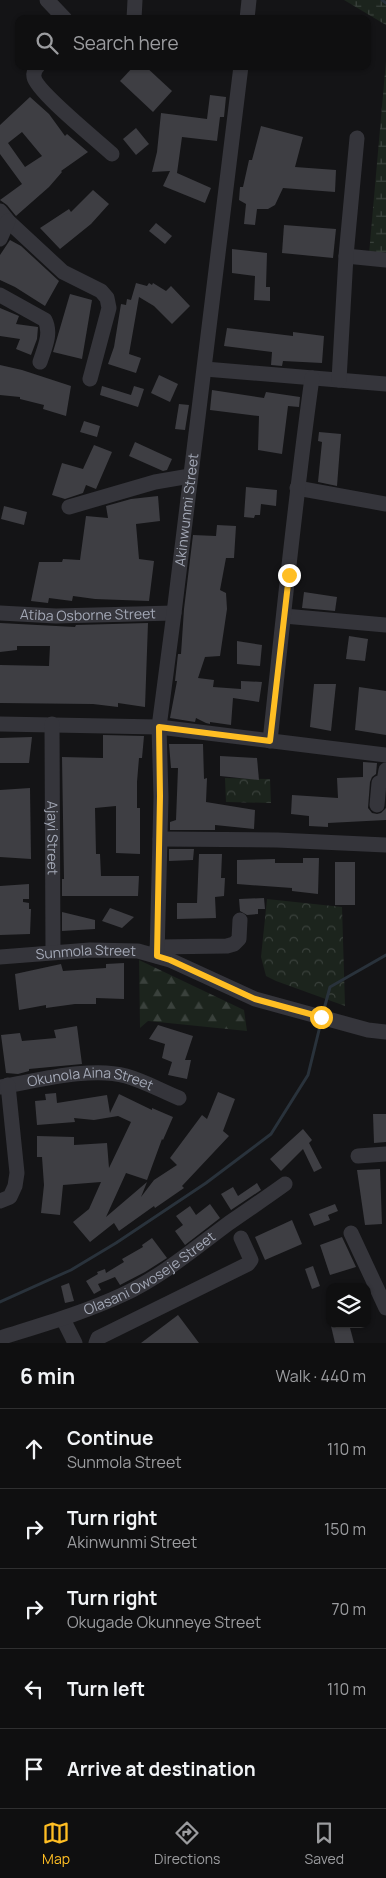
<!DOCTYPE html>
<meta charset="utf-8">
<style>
:root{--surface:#0f0f10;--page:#1d1d1e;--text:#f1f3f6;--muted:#9b9c9f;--line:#2f2f30;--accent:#ffbe23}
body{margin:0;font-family:Manrope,sans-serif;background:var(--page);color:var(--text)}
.controls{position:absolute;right:15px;bottom:15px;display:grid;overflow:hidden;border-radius:10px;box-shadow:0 1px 4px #0004}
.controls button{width:45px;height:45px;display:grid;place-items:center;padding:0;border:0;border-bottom:1px solid var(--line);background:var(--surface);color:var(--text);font:25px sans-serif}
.stop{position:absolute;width:15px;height:15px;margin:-11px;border:4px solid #ffbe23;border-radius:50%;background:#fff}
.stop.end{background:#ffbe23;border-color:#fff;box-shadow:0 1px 5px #0008}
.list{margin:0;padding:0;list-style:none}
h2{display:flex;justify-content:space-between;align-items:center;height:65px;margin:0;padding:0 20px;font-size:21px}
h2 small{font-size:16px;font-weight:400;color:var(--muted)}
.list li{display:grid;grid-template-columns:32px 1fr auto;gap:15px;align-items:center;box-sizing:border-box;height:80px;padding:0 20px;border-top:1px solid var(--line)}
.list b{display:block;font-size:19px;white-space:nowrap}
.list p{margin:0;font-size:16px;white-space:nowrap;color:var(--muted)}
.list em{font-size:16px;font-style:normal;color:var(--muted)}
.icon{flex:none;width:28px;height:28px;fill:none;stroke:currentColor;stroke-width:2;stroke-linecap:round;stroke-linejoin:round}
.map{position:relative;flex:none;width:386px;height:1343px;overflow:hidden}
.search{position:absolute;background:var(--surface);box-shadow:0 1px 4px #0004;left:15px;right:15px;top:15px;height:55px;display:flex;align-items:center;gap:12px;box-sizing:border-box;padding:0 18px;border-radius:10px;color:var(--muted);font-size:19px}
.sheet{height:465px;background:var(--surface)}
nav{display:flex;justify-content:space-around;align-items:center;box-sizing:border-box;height:70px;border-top:1px solid var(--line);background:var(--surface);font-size:14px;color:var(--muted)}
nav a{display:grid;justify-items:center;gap:2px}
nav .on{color:var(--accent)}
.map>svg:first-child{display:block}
.forest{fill:url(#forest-firs)}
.wetland{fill:url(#wetland-marsh)}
.park{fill:url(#park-crowns)}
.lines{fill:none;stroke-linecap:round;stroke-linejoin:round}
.stream{stroke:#29323b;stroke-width:3}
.building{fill:#3e3e43;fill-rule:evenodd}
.minor{stroke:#35353b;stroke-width:15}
.route{stroke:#ffbe23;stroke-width:6}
.labels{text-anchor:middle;stroke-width:4;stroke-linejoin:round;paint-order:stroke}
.street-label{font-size:14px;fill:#a4a9b7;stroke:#0f0f11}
</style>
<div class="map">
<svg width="386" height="1343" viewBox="0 0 386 1343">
<defs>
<pattern id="forest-firs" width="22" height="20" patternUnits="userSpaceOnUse" patternTransform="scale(1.25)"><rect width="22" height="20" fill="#1c241d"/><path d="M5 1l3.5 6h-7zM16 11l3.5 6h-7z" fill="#3a413c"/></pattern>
<pattern id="wetland-marsh" width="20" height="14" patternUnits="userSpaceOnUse" patternTransform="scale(1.25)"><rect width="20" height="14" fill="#1c241d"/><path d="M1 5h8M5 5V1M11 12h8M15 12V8" fill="none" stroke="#3a413c"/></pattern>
<pattern id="park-crowns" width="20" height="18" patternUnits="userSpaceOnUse" patternTransform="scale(1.25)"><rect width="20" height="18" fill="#1c241d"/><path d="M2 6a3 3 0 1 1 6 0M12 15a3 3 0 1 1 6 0" fill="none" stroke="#3a413c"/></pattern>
</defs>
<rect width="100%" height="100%" fill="#141416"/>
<path class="forest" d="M139,960L244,1010L247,1031L148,1021L140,1028Z"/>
<g class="wetland">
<path d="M344,0H386V25Z"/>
<path d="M386,61V255L369,254Z"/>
</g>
<g class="park">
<path d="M225,778L270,779L271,803L226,802Z"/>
<path d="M267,899L342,907L345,1006L276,981L266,976L261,957Z"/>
</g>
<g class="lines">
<g class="stream">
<path d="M382,0L386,3"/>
<path d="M323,1013L330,987L386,955"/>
<path d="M0,1302L71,1270L116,1243L206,1183L271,1134L308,1075L321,1022"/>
</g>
</g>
<g class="building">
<path d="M134,66H145L172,91L153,112L120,81Z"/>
<path d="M210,95L226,97L224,117H220L217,141L182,137L177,173L211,188L205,203L163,186L170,171L152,172L157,152L161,113L207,119Z"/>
<path d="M30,97L49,114L65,136L67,134L88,152L61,171L62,172L49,187L16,216L7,205L0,200L22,184L0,154V125ZM22,132L42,156L25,167L8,143Z"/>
<path d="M261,126L303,137L295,167L336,170L335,192L283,188L275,205L268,209H257L255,225L244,224L246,204L239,200L240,187H243L249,160H252Z"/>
<path d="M136,128L149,144L136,155L123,139Z"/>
<path d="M93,190L109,204L91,224L60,249L40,228L69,209L71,212Z"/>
<path d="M156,223L172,236L165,244L149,231Z"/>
<path d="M284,225L336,229L333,258L282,253Z"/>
<path d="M10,240L21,246L59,281L45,306L15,287L0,280V255Z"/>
<path d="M232,249L267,253L266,287H270V301L254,300L255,276L232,273Z"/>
<path d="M136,283L147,286L149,283L152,285L153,283L166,291L171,286L190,306L172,324L154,306L139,297L129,354L141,358L136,373L108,364L114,347L121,304L126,305L127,299L131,300Z"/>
<path d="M70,294L92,300L82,359L53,352Z"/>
<path d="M0,308L19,316L16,324L38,327L37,339L31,355L16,349L20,339L0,336Z"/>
<path d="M227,328L293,336V332L324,336L322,363L283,361L282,366L271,365L272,352L224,346Z"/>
<path d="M0,365L22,370L71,386L66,416L43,409L44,405L20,399V397L0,395Z"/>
<path d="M159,375L178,384L170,402L151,393Z"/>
<path d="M102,386L131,395L134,386L144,389L138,407L100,395Z"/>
<path d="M212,390L264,398L266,392L300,397L299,407L288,406L282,454L258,450L259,416L210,410Z"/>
<path d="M179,404L189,405L185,430L175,429Z"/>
<path d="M84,421L100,426L97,437L80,432Z"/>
<path d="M319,432L341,434L337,486L318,482L322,442L318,441Z"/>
<path d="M135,442L172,459L167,470L163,471L129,456Z"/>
<path d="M94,445L112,452L96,489L86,485L83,493L65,499L52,495L62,463L83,469Z"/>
<path d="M246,487L277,490L276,506L261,504L260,515H255L254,518L244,517Z"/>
<path d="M158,496L160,521L136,524L139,559L154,561L149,601L95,599L73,596L72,601L49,598L48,603L31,601L39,562H62L63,559L80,560L86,516L108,518L106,506L131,499Z"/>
<path d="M4,506L27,512L24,525L1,519Z"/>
<path d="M217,525L236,526L234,558H226L220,590L226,593L227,609L220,656L205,657L198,678L214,680L213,687L241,689V681L262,682L259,702L233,698L231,725L210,722V724L206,723L196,718L195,722L170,718L177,681H175L178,654H181L184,609L193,535L216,536Z"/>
<path d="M304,592L337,597L335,611L302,608Z"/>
<path d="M0,623L75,627L76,625L148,623L145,707L118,703V707L93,704L0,703V665L49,666L50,646H17V650L0,652Z"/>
<path d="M349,636L368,639L365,661L346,659Z"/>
<path d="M237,641L262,645L260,666L237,664Z"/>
<path d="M314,684H336L331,731L310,727Z"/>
<path d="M359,687L386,691V735L355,730Z"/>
<path d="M103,735L144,736L142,758H139L137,782V808H140V854L116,853V806L95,808L96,854H100L101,876H139L138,896H62V879H64L62,757L103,758Z"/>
<path d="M32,737L29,763H0V738Z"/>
<path d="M169,744H203L204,779L207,778L206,802L255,810L254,829L215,825V830H170V822L176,820L178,768H171Z"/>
<path d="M220,756L257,758L259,780L220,776Z"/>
<path d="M363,762L377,763L376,774L372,777L370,782L368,808L372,813L377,814L381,813L386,808V820L328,823V827L309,826V816L291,814L292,795L338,798L337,778L363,777Z"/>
<path d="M30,788L31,859L0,857V790Z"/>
<path d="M169,849H194L193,860L169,861Z"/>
<path d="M199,854H222L221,878H225L224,896L215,897L216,918L177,919V903H197Z"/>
<path d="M303,858H319L318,894L292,891V888L237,884V860L275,859V863H303Z"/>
<rect x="335" y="862" width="20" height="43"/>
<path d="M29,884V899H23V902L29,903V909H31L30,934L0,935V886Z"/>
<path d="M264,898L265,909H258V914L247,915L240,911L239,899Z"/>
<path d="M110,908L134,917L122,928L102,921Z"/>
<path d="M62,912L95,920V929L62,931Z"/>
<path d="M124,963V999L96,998V1004H75L46,1008V1005L19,1010L15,974L61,964L63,971L106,968V964Z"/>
<path d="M158,1025L193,1036L185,1060H191L187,1079L168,1075L172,1062L162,1058L165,1044L149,1039Z"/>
<path d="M77,1026L82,1064L29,1069V1071L18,1074L6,1073L1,1035L20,1033L22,1041L56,1038L54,1030Z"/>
<path d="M218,1092L235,1099L223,1131L229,1136L182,1186L184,1188L155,1208L154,1206L119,1231L114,1223L90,1242L73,1222L89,1209L101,1182L63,1185L60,1215L41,1213L44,1185L42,1157H37V1136L74,1137V1145L107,1143L109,1168L131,1122L118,1116L94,1120L74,1118L75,1122L37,1125L35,1101L46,1100L45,1094L56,1093L57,1103L107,1095L110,1113L119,1094L152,1110V1108L173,1117L163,1140L162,1139L147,1180L126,1173L106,1217L147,1182L141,1197L154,1180L177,1165L170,1158L202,1115L207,1119Z"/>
<path d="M373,1114H386V1142L374,1143Z"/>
<path d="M303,1129L312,1140L309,1143L322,1168L314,1172L303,1149L281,1171L270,1159Z"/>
<path d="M380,1169L382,1224L365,1225L357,1170Z"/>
<path d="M257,1183L261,1190L231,1210L221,1194L233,1187L238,1196Z"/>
<path d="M210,1204L220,1218L185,1245L175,1231L183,1225L176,1216L190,1206L196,1215Z"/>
<path d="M335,1204L338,1211L328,1215L330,1220L314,1226L309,1214Z"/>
<path d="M292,1220L302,1244L265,1260L255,1237Z"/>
<path d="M342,1237L356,1267L330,1275L320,1245Z"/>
<path d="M152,1238L167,1258L145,1272L120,1285L115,1277L98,1284L101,1290L94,1294L86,1281L98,1274L97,1272L105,1269L106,1273L124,1262L122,1259L143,1247L142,1245Z"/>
<path d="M313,1266L320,1286L312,1289L305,1269Z"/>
<path d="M69,1283L74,1301L65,1303L61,1286Z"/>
<path d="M178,1315L199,1343H141Z"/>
<path d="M336,1324H349L354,1343H335L331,1326Z"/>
</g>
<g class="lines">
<g class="minor">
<path d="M47,0L65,19"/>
<path d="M134,19L135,0"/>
<path d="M247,19L249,0"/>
<path d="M38,66C35,69 33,72 34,77C36,91 98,141 112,154"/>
<path d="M0,211L8,221L63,272L101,291L107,298L109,308L90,379"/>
<path d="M0,239L8,221"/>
<path d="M346,256L386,260"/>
<path d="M0,295L45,320C52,334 44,349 40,362"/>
<path d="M205,369L386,384"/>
<path d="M339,380L346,256L357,138"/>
<path d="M297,488L386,504"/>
<path d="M69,507L155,482L190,476"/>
<path id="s1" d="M0,613L56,616L174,613"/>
<path d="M284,616L386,625"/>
<path d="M0,724L159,727L386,755"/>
<path id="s2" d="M52,724L53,952"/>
<path d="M270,741C283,620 295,499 312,378"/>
<path d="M377,805L379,783L384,781L386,770"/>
<path d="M160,839L277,840L386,845"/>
<path d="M157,947L227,946L234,944L239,939L240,920"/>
<path id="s3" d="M157,956L161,797L159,727L174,613L241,66"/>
<path id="s4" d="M0,957L90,950L138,951L170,960L255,999L368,1030L386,1032"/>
<path id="s5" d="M0,1087C36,1081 91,1066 126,1076C144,1081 162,1091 179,1098"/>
<path d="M358,1156L386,1154"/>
<path d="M0,1201L10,1197L15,1186L17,1173L8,1085"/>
<path d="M351,1233L386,1308"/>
<path d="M63,1319L75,1343"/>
<path id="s6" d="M0,1338C41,1325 83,1313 122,1295C161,1277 194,1249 229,1223C248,1210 267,1197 285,1184"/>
<path d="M96,1343L98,1338L248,1264L251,1260L241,1238"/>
</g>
</g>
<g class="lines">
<path class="route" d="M289,575L270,741L159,727L160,796L157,956L170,960L255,999L321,1017"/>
</g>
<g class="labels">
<g class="street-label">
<text dy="5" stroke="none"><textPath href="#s3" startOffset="448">Akinwunmi Street</textPath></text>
<text dy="5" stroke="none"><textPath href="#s1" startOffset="88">Atiba Osborne Street</textPath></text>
<text dy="5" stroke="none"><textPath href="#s2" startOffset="114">Ajayi Street</textPath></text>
<text dy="5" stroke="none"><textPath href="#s4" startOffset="86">Sunmola Street</textPath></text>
<text dy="5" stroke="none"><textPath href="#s5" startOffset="92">Okunola Aina Street</textPath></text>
<text dy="5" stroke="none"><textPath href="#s6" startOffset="164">Olasani Owoseje Street</textPath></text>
</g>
</g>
</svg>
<div class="controls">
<button><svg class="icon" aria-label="layers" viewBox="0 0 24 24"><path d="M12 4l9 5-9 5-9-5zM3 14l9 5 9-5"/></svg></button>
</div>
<div class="stop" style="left:321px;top:1017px"></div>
<div class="stop end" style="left:289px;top:575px"></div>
<div class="search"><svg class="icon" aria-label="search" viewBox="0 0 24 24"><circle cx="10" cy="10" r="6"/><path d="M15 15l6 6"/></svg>Search here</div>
</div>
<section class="sheet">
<h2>6 min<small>Walk · 440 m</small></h2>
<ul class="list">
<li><svg class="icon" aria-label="ahead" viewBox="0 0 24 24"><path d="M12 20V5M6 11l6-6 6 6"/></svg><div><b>Continue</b><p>Sunmola Street</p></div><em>110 m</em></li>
<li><svg class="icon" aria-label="right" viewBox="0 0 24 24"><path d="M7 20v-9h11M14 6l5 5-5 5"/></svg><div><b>Turn right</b><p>Akinwunmi Street</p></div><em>150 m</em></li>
<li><svg class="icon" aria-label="right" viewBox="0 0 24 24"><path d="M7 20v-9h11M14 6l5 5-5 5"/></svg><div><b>Turn right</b><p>Okugade Okunneye Street</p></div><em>70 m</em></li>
<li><svg class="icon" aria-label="left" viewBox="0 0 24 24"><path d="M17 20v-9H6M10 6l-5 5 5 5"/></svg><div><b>Turn left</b></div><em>110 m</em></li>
<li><svg class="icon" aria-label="arrive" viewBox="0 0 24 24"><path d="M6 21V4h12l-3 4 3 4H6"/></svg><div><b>Arrive at destination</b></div></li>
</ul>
</section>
<nav>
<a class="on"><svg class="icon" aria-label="map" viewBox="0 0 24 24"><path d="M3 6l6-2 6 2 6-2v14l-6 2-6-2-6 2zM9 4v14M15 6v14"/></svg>Map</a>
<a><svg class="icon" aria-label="directions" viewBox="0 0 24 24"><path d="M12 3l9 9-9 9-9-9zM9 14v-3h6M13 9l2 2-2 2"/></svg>Directions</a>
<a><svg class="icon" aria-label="saved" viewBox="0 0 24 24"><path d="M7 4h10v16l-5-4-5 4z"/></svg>Saved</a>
</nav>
